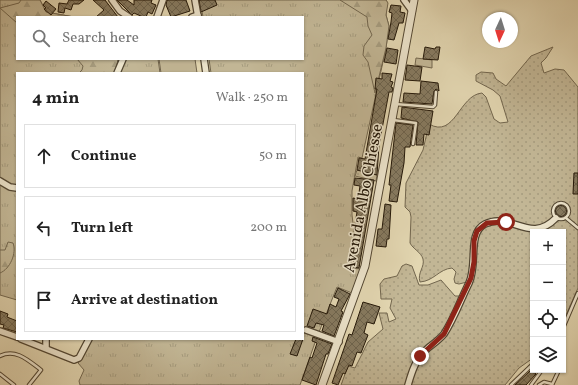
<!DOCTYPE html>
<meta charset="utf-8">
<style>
:root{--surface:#fff;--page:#f2f2f2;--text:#222;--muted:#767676;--line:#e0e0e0}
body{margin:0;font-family:Vollkorn,serif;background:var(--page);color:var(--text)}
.controls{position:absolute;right:12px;bottom:12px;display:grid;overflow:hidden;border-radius:0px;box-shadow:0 1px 3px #0004}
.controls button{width:36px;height:36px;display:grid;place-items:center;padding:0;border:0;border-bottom:1px solid var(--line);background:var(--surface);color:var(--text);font:20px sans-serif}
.compass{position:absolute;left:482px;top:12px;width:36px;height:36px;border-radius:50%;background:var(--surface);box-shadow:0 1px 3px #0004;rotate:184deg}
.stop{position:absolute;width:12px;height:12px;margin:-9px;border:3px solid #8f2418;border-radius:50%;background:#fff}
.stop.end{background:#8f2418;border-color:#fff;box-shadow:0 1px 4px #0008}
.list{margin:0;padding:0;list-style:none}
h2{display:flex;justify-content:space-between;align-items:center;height:52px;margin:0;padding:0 16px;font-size:17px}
h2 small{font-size:13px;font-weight:400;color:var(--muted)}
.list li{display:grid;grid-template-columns:26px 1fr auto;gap:12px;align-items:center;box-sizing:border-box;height:64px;margin:0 8px 8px;padding:0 8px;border:1px solid var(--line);border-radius:0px}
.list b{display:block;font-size:15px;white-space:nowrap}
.list em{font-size:13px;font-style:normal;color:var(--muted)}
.icon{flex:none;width:22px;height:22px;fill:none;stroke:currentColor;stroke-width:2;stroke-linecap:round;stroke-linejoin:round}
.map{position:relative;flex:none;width:578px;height:385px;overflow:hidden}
.search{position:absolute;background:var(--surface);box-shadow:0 1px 3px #0004;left:16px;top:16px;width:288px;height:44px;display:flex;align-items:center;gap:10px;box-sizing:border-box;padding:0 14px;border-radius:0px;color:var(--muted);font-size:15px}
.panel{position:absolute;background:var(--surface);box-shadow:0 1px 3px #0004;left:16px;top:72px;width:288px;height:268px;border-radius:0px}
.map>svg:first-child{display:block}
.grass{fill:url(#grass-tufts);stroke:#72664e}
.forest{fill:url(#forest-firs);stroke:#72664e}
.park{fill:url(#park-dots);stroke:#72664e}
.pitch{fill:#c2b695;stroke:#72664e}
.building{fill:url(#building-cross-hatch);stroke:#221607}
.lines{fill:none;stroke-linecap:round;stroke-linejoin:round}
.service-casing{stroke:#524632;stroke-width:4.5}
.minor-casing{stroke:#524632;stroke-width:8}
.tertiary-casing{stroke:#524632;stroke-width:9}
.service{stroke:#ede5cd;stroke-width:2.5}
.minor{stroke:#ede5cd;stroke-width:5.5}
.tertiary{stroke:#ede5cd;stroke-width:7}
.route{stroke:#8f2418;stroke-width:5}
.labels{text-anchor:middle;stroke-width:3;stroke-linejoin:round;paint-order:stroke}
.street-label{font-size:16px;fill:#221607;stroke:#ede5cd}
</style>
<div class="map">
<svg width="578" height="385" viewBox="0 0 578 385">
<defs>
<pattern id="grass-tufts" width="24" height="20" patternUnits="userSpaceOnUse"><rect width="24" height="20" fill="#c2b695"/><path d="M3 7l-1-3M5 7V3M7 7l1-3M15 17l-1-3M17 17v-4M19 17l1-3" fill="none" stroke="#a69c7f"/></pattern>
<pattern id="forest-firs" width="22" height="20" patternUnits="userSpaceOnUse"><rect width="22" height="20" fill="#c2b695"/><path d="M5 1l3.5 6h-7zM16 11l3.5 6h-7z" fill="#a69c7f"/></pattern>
<pattern id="park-dots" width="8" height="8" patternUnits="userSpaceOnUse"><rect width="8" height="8" fill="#c2b695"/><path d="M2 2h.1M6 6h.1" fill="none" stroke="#a69c7f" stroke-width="1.8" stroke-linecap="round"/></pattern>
<pattern id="building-cross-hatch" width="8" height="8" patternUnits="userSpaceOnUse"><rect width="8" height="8" fill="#867a60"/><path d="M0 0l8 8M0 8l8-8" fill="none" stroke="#6d634d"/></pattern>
</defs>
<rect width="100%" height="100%" fill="#e3d7b2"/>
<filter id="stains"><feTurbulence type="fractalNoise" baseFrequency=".005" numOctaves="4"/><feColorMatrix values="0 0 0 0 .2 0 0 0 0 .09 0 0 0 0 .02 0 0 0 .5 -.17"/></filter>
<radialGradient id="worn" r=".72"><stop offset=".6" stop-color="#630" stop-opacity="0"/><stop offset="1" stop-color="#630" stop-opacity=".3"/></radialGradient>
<g class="grass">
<path d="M0,0H40L46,12L74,17H17V59H158L160,73H17V300L0,295Z"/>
<path d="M200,0H386L387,2L386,15L389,26L386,48L362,158L358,157L352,191V215L354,231L351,268L361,269L352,293L337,287L317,337L300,385H80L79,381L84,370L78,363L92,339H303V73H211L209,59H303V17H203Z"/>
</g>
<g class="forest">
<path d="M21,0H40L46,12L74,17H17V23L0,8L19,3Z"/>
<path d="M340,0H386L388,3L386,15L389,26L386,48L375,93L368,62L363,55L364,46L372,35L368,26L367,17Z"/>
<path d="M77,59H118L115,73H79L82,70L83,66Z"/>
<path d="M8,242L13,243C17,253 10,269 0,273V250H5Z"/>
</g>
<g class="park">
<path d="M553,47L546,58L541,63L544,73L555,69L564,70L578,87V288L563,322V232H533V358L519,368L505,385H341L348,366L355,368L368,342L383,329L379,313H387L389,322L396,319L390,308L392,299H381L380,284L384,279L397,276L402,266L406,264L412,266L419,285H428L441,280L455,296H461L467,282L459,284L455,283L454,279L456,272L452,268C439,269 434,281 420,282C417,273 425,267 423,259C421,252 413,249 410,243L411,217L410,212L405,207L406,183L423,150L429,124C455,139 459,95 482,93L486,97L494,119L500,123L508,122L500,96L493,90L476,81V75L481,72L493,73L496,79L506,86L531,56Z"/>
<path d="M357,170L377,175L376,181L355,176Z"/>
</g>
<g class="pitch">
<path d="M416,58L432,60V68L415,65Z"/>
<path d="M159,59H195L197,73H161Z"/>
</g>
<g class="building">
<path d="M69,0H84L79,4H73L71,10L65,8L64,13L58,12L59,3L67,4Z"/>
<path d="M93,0H105L118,17H96L104,10Z"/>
<path d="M117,0H127L134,5V0H152L151,3L156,5L152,14L148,12L146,17H143L134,13L132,15Z"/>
<path d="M167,0H186L190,11L171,17L166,5Z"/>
<path d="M199,0H215L217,5L201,12Z"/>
<path d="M46,1L56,9L51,15L44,9L46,8L43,5Z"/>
<path d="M391,5L401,6L400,12L405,13L403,23H399L394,40L388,39L391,22L392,13L389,12Z"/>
<path d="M425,47L435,49L436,47H440L438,60L423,59Z"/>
<path d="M387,48L398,50L396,64L384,62Z"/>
<path d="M407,65L422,67L420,81L405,80Z"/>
<path d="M382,73L392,74L390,81L393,82L391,87L393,88L392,92H389L379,145L377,175L357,170L359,158L365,159L377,89H375L376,78L382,79Z"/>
<path d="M421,81L438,83L439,91L436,89L434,91L432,104L403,102L404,93L420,94Z"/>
<path d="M402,107L433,111L429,135L424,134L423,145H416L418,122L401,118Z"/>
<path d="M396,123L413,125L410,147H405L404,163L397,202L389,201L391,185H389Z"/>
<path d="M574,173H578V194H573Z"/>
<path d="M355,178L374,180L359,268L353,267L355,242H358L360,231L354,230L357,212L353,211V198L358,199L360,186L354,185Z"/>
<path d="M385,204L391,205L389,239H387L386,247L376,246L378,229H382Z"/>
<circle cx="561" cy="211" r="5.5"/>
<path d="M338,288L350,294L341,311L343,312L334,336L322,331L324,325L316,323L314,328L307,326L313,309L327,314L330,304L336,307L339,299L334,297Z"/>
<path d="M363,302L380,307L374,324L367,322L364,333L368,335L361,353L357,352L352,366L349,365L345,374L343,373L338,385L332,383L349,334L352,335Z"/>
<path d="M0,311L8,314L7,317L17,321V332L3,328L4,325L0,324Z"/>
<path d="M313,337L332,344L328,354H326L316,385L302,380L310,357L312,358L317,343L312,341Z"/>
<path d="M296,339H303L297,356L290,354Z"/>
<path d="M531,370L536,374L526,385H515Z"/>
</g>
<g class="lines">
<g class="service-casing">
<g id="service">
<path d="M395,104L433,107L435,105L436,92"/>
<path d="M393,120L416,123L413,144"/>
<circle cx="561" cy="211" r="8"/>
<path d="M566,218L578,228"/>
<path d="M563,328L578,293"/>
<path d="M563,355V363"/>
<path d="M0,356C16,348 29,361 41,370L29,385"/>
<path d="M0,374L14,385"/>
<path d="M511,385L533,364"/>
<path d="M531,385L542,370"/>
<path d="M539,385L544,382L552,384"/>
<path d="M552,385L559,370"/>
</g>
</g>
<g class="minor-casing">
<g id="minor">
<path d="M112,0L120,11L129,17"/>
<path d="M195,0L198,17"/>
<path d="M404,0L412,11"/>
<path d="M157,17L163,0"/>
<path d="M192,17L198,15"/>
<path d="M204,59L206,73"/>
<path d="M117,73L123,59"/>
<path d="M0,181L10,187L17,188"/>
<path d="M306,330L339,342"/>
<path d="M0,331L17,337"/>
<path d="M21,339L74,360L79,358L89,339"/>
<path d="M46,348V339"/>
<path d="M408,385C412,371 416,358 428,348C433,344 439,340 444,334C454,319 461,299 469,283C478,264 467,233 485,224C511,211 530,245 556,218"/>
</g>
</g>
<g class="tertiary-casing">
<path id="tertiary" d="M322,385L365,266L414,0"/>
</g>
<use href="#service" class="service"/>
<use href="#minor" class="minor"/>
<use href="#tertiary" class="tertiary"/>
</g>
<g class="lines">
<path class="route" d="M420,356L444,334L471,278L474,262V241L477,231L487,223L506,222"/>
</g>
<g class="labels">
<g class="street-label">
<text transform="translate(362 198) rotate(-79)" y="6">Avenida Albo Chiesse</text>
</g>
</g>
<rect width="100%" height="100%" filter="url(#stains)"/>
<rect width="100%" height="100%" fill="url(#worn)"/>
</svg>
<div class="controls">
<button>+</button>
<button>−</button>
<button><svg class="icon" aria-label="locate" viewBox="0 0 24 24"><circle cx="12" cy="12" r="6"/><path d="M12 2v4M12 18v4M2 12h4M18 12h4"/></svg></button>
<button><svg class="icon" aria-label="layers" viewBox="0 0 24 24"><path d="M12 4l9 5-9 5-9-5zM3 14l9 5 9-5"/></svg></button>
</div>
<svg class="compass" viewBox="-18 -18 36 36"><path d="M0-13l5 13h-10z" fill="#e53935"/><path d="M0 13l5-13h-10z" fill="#767676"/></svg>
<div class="stop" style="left:506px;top:222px"></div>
<div class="stop end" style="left:420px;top:356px"></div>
<div class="search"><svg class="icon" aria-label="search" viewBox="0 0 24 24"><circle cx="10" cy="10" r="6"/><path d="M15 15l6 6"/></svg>Search here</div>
<section class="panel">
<h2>4 min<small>Walk · 250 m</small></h2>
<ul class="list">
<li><svg class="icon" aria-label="ahead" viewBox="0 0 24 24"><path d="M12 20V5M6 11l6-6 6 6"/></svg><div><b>Continue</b></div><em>50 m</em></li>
<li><svg class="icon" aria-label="left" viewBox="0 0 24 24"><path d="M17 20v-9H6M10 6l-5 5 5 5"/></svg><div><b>Turn left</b></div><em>200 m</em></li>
<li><svg class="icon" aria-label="arrive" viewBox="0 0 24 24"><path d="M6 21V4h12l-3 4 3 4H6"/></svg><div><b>Arrive at destination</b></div></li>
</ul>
</section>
</div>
